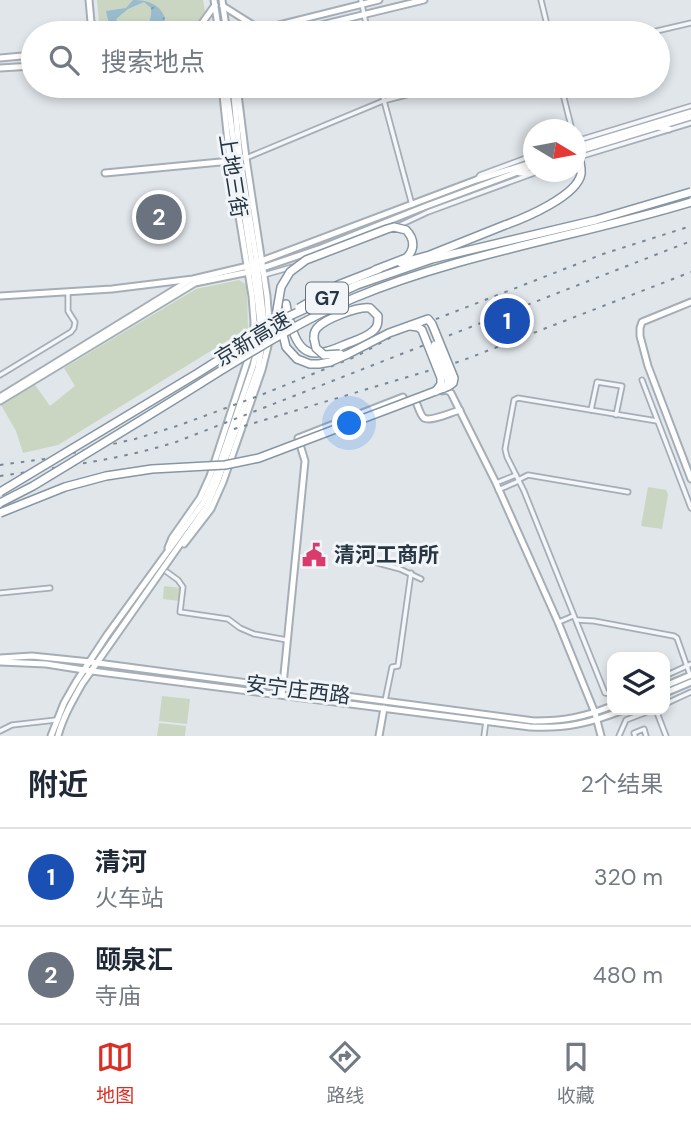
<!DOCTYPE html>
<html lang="zh">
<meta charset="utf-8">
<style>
:root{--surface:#fff;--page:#f6f6f7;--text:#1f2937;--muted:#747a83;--line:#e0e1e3;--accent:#d93025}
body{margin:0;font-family:"DM Sans","Noto Sans SC",sans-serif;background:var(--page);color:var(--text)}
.controls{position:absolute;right:21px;bottom:21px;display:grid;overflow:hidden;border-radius:14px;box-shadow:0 4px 10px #0003}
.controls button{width:63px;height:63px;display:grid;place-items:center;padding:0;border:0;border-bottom:2px solid var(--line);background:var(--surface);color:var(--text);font:35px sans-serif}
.compass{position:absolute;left:523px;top:119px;width:63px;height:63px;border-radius:50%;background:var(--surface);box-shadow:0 4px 10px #0003;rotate:100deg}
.you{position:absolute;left:350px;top:424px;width:24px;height:24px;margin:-18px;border:5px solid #fff;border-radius:50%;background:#1a73e8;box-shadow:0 0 0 10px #1a73e833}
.badge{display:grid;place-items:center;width:46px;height:46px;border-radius:50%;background:var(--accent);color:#fff;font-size:23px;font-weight:700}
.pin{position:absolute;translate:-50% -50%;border:4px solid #fff;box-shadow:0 2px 7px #0006}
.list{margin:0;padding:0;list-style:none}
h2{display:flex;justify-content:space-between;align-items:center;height:91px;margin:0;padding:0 28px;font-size:30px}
h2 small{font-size:23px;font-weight:400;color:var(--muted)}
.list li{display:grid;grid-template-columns:46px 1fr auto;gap:21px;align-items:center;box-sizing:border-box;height:98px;padding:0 28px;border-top:2px solid var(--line)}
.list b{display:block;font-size:26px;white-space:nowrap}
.list p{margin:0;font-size:23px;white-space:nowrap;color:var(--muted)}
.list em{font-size:23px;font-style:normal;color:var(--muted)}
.icon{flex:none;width:38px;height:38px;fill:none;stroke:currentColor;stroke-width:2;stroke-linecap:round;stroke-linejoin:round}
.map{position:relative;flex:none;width:691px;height:736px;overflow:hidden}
.search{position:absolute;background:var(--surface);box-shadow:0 4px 10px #0003;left:21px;right:21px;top:21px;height:77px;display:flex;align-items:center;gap:18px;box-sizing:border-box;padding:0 24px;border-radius:38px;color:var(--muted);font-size:26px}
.sheet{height:287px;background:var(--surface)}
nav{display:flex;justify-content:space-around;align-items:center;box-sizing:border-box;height:98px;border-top:2px solid var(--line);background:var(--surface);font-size:19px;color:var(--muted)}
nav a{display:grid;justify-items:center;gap:4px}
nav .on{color:var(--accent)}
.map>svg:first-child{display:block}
.green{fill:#cad6c1}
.water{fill:url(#water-ripples);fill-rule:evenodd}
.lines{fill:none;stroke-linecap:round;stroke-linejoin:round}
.street-casing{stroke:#a5aeb6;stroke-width:7}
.secondary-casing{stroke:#a5aeb6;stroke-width:9}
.primary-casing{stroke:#9fadb8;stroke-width:9}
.highway-casing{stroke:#8796a3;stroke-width:10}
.street{stroke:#f4f6f9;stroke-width:3.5}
.secondary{stroke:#fff;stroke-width:5}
.primary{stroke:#fff;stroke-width:5}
.highway{stroke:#fff;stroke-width:7}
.rail{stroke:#788896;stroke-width:2;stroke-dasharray:3.5 7;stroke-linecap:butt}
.highway-bridge-casing{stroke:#8796a3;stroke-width:10;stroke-linecap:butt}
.highway-bridge{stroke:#fff;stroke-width:7}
.labels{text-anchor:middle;stroke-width:6;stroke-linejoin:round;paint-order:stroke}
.shield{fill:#f1f5f8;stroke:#646f7a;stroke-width:2}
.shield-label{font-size:19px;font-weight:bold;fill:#273644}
.street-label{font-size:21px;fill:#273644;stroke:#f1f5f8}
.poi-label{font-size:21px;font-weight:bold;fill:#273644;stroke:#f1f5f8;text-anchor:start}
</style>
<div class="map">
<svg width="691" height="736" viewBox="0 0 691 736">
<defs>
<pattern id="water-ripples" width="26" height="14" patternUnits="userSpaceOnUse" patternTransform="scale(1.75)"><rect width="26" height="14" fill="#98bbce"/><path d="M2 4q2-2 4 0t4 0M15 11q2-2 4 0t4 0" fill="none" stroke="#7c99a9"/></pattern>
</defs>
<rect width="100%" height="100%" fill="#e1e6eb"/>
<g class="green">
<path d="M97,0H203L205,11L191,33H100Z"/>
<path d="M239,280L247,285L248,328L58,445L23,453L16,431L1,405L35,385L50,406L75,386L64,368L196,289Z"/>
<path d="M648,487L666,490L668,495L662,529L641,526Z"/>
<path d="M164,586L181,588L180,601L163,599Z"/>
<path d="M162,696L190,699L187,724L159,721Z"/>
<path d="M159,723L186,726L185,736H157Z"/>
</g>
<path class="water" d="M133,0C147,0 160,4 165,18L164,23L153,27L150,33H120V29L114,21L112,24H109L106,11L126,8ZM144,2L151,8C152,17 149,24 144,32L138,27L136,30C125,31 121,28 116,19L128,9Z"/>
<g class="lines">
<g class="street-casing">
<g id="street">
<path d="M361,0L368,33"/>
<path d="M541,0L549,33"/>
<path d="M648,33L691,23"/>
<path d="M380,86L412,205"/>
<path d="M561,86L572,130"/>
<path d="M576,141L691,106"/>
<path d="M246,158L383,101L441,86"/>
<path d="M576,158L691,123"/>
<path d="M478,178L480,175L534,155"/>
<path d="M398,226L428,212L537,172"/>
<path d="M264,275L292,267"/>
<path d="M0,375L71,332L74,328L75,322L68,311V292"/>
<path d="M642,380L691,508"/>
<path d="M591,410L597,382L622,386L616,415"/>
<path d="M518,480L528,475L628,492"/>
<path d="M496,483L516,475"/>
<path d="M498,490L519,481"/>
<path d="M374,562L400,569L421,579"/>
<path d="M167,572L178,580L183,587L180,612L228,619L240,628L254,634L287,640"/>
<path d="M0,593L50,588"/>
<path d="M577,620L594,621L674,636L677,638L690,675"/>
<path d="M559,622L573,616"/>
<path d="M665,676L691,664"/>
<path d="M612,694L605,693L524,491L507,457L505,449L514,400L518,398L657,421"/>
<path d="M385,701L392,667L398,666L411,573"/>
<path d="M665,704L691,692"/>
<path d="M656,710L666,736"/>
<path d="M0,731L12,725L56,720"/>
<path d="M484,736L486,721"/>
<path d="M619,736L626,720L652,710"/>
<path d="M635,736L634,733L644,729L646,736"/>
</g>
</g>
<g class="secondary-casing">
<g id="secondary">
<path d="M89,0L92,33"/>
<path d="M223,6L261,30"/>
<path d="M195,33L215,5"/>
<path d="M247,33L379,0"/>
<path d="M288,33L424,0"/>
<path d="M0,58L33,55"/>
<path d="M0,68L33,66"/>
<path d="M658,127L669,129"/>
<path d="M576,147L691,112"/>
<path d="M576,152L691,117"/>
<path d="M105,173L231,161"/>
<path d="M520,173H531"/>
<path d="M0,296L112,289L193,279L248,266L476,180L534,162"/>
<path d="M691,302L642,322L640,328V336L648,366L691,479"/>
<path d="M442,391L447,390L451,393L496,483L558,622L595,713L601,736"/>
<path d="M0,397L190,280"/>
<path d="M0,401L195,283L254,271L321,248L424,207L534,166"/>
<path d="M416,402C418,406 420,415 424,418C431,422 452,412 460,410"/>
<path d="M184,544L211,509L223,482L262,370L268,346L269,322L267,296L246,158L237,86"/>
<path d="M168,548L172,538L200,498L210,476L253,344L254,322L252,296L230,161L222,86"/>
<path d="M0,658L32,656L90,662L534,721C564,721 584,717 612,706"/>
<path d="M0,662L46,664L84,670L530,727C565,729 591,723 623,710"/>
<path d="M665,686L691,675"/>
<path d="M665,693L691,682"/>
<path d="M282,695L305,461L298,438L403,397L405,401H407"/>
<path d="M51,736L64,703L76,682L107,635L203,503L215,477L253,366L258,345L260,323L257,296L236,160L226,86"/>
<path d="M58,736C63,717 73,700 82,684L207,506L218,480L258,368L262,345L264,322L257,263L240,159L233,86"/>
<path d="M379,736L384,708"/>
</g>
</g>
<g class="primary-casing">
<g id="primary">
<path d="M214,0L219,33"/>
<path d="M222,0L227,33"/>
</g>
</g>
<g class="highway-casing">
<g id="highway">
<path d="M505,225C525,218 577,196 581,174C582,165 578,155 576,147"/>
<path d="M286,304C287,311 289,318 291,325C300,358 315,358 344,345C353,341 366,338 373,331C378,327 378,322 378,316L370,308C358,306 325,319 317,328C314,332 314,334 314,339"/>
</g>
</g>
<use href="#street" class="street"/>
<use href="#secondary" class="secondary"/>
<use href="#primary" class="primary"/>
<use href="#highway" class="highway"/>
<g class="rail">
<path d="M234,429L461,361L691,272"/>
<path d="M0,465L44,459L91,449L135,439L180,425L261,395L357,356L395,335L603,254L691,226"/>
<path d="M0,476C59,467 119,460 176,442L691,241"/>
</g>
<g class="highway-bridge-casing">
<g id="highway-bridge">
<path d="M401,263L430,255L505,225"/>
<path d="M299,308L338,285L379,269"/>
<path d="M410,326L418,327L422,330L441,378V384L436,391"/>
<path d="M314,339L316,348L324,355L340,354"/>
<path d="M435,345L448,379V384L444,388"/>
<path d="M0,492L198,373L283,319L357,285L432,259L596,220L691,192"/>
<path d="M0,503L33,486C89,452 145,418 201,383C251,352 300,321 354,298C462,253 580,236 691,202"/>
<path d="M0,513L65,487L106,476L152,469L225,465L259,458L449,386L453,383L454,378L432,324L428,319L389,333L348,354L330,362L319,364H310L297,359L286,347L277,310L281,287L290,272L306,260L387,229L394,227L406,230C415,239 415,250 406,258L375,270"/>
</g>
</g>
<use href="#highway-bridge" class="highway-bridge"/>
</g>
<defs>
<g id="civic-bare" transform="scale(1.89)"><path d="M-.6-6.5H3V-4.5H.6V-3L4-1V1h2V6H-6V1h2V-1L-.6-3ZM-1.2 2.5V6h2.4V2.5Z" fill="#db3a6c" stroke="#f1f5f8" stroke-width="2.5" paint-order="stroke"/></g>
</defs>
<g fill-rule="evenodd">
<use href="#civic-bare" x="314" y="555"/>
</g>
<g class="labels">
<rect class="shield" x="306" y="282.5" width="42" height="31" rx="5"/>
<g class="shield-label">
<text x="327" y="305">G7</text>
</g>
<g class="street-label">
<text transform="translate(233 176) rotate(81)" y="7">上地三街</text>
<text transform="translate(253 339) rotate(-31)" y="7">京新高速</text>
<text transform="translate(298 690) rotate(7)" y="7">安宁庄西路</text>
</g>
<g class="poi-label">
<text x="334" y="562">清河工商所</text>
</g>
</g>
</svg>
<div class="controls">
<button><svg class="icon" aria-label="layers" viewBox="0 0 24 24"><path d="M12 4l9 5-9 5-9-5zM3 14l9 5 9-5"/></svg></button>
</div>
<svg class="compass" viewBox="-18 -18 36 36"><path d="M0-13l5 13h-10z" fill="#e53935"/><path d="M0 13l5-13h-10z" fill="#747a83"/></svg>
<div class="you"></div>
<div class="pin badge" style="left:507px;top:321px;background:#1a4fb4">1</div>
<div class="pin badge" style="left:159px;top:217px;background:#6b7280">2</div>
<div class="search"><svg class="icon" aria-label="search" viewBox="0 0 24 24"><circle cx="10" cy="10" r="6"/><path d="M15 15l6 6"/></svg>搜索地点</div>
</div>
<section class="sheet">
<h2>附近<small>2个结果</small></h2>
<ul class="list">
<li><span class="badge" style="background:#1a4fb4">1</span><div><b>清河</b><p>火车站</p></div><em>320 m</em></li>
<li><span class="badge" style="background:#6b7280">2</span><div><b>颐泉汇</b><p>寺庙</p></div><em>480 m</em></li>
</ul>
</section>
<nav>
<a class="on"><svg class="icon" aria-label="map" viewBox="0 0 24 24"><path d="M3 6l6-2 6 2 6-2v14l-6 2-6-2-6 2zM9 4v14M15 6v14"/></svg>地图</a>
<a><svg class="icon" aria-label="directions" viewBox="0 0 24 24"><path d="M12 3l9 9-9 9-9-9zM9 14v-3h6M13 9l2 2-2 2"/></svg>路线</a>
<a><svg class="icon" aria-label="saved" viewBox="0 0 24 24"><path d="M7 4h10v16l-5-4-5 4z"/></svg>收藏</a>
</nav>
